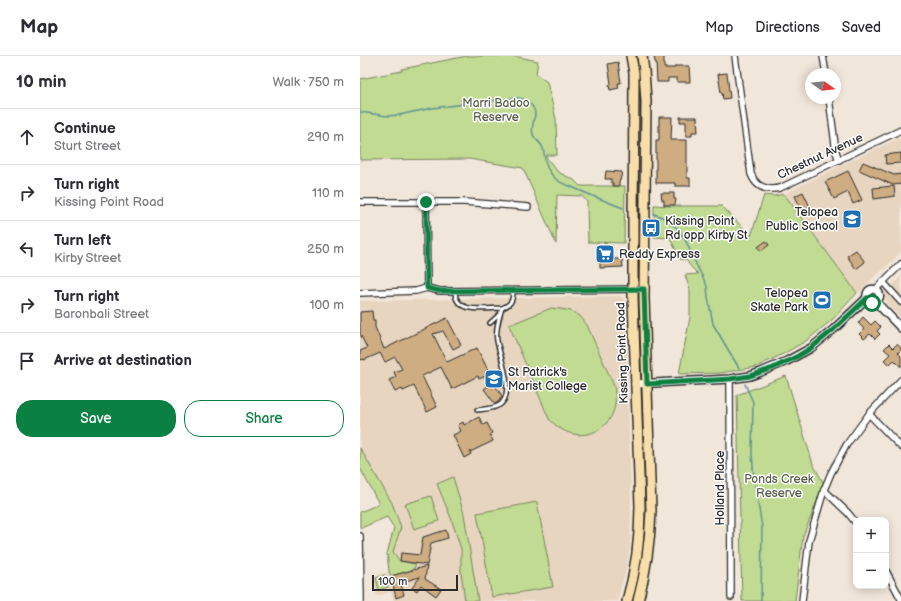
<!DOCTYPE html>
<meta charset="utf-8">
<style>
:root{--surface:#fff;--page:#f2f2f3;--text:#2b2b33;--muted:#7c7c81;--line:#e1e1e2;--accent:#0b8043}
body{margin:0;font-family:"Balsamiq Sans",sans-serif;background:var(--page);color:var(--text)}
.controls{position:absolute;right:12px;bottom:12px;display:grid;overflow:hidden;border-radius:8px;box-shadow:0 2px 10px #0003}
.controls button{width:36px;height:36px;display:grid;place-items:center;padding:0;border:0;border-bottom:1px solid var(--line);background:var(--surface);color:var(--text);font:20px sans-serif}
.compass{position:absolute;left:445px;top:12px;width:36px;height:36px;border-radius:50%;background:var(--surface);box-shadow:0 2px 10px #0003;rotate:105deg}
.scale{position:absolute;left:12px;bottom:10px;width:86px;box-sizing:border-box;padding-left:4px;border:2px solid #2b2b2b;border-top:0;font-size:11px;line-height:14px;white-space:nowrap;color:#2b2b2b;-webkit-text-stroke:3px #fff;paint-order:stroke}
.stop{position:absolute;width:12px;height:12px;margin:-9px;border:3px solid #0b8043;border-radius:50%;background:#fff}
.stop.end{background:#0b8043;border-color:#fff;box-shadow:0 1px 4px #0008}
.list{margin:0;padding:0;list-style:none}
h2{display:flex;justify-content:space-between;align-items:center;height:52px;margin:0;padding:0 16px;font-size:17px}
h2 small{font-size:13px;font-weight:400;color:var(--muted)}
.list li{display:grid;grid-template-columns:26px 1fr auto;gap:12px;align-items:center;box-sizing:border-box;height:56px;padding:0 16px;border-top:1px solid var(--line)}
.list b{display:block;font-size:15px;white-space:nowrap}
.list p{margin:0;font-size:13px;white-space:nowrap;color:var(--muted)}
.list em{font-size:13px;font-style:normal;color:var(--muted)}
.actions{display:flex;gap:8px;padding:12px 16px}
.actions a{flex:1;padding:9px 0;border:1px solid var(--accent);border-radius:16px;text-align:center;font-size:14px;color:var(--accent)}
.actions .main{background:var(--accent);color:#fff}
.icon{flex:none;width:22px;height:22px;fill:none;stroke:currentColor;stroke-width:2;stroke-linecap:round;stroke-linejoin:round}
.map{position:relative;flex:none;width:541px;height:545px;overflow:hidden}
header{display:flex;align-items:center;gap:24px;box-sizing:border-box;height:56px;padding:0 20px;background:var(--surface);border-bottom:1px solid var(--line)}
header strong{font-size:19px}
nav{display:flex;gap:22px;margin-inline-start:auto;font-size:14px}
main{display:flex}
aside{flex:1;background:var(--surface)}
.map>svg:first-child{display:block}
.built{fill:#e7d5c0}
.green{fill:#c1db92;stroke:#76835e}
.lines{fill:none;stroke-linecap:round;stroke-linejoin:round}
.stream{stroke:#619295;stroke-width:1.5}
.building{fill:#cfad82;stroke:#2b2b2b}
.service-casing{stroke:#2b2b2b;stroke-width:6}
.minor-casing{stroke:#2b2b2b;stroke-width:8}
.tertiary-casing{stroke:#2b2b2b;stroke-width:10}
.primary-casing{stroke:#2b2b2b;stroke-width:12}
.service{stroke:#fff;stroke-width:3}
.minor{stroke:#fff;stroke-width:5.5}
.tertiary{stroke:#fff;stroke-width:7}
.primary{stroke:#f8deab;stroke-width:9}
.route{stroke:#0b8043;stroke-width:5}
.labels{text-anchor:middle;stroke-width:3;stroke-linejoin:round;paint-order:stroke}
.park-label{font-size:12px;fill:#58604a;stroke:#fff}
.street-label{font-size:12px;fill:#2b2b2b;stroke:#fff}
.poi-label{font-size:12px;fill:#2b2b2b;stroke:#fff;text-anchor:start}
</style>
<header>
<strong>Map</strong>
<nav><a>Map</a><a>Directions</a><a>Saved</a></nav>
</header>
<main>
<aside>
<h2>10 min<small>Walk · 750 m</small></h2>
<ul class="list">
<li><svg class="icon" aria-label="ahead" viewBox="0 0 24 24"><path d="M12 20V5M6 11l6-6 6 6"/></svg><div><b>Continue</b><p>Sturt Street</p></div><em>290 m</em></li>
<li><svg class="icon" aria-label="right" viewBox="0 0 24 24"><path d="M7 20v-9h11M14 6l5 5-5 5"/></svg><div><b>Turn right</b><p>Kissing Point Road</p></div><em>110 m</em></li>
<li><svg class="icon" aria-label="left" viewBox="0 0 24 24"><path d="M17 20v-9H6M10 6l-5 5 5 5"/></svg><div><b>Turn left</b><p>Kirby Street</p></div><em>250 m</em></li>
<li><svg class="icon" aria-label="right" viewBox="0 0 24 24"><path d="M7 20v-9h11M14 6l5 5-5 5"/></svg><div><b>Turn right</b><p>Baronbali Street</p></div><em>100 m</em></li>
<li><svg class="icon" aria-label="arrive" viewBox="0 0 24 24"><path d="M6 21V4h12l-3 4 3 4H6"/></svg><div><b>Arrive at destination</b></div></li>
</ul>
<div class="actions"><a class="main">Save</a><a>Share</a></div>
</aside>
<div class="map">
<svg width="541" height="545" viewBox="0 0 541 545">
<rect width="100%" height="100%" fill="#f1e6da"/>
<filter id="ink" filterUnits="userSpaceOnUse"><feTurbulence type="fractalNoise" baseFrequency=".025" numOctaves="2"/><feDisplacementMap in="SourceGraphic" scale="8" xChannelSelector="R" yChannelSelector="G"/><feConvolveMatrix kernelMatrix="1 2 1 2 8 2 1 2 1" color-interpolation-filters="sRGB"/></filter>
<g filter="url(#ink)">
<g class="built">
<path d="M541,81V196L524,213L515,220L500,236L497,237L424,138L488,106Z"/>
<path d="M541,220V262L528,249L525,241V237Z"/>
<path d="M259,240L263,242L266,247L271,450L270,491L266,514L257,545H34L31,536L17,540L12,521L29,515L27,498L34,472L19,448L0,412V245Z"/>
</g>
<g class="green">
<path d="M107,0H154L178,5L176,18L187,26L196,63L197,99H187L186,101L198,116L214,124L220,130H265L264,187L228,186L227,151V146L222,140L197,139L196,188L163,112L109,103L0,104V23L42,15V13Z"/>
<path d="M424,138L497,237L473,263L446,285L423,298L396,311L360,317L319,318L330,261V234L325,219L338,218L331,211L326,204L320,203L310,182L294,181V149L308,150H362L391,180L404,139L414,140Z"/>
<path d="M191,252L201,253L211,255L220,260L227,269L254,330C255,336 256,342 255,348C252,374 223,387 201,373C196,371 193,366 189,363L149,269Z"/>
<path d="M426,320L453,408L464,428L443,480L435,545H382L377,339Z"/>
<path d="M0,392L32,447L41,471L33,496L40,505L56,508L53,514L31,520L29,515L27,498L34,472L27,461L1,472L0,471V456L19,448L0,412Z"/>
<path d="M93,421L104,458L118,545H105L101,516V493L91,462L77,428Z"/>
<path d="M71,440L79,465L54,473L45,448Z"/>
<path d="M177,446L193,531L132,541L117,457Z"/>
<path d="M25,519L28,531L19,534L16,522Z"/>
</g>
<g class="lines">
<g class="stream">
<path d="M0,56L27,60L39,59L72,52L155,42C161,42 165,43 169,47C182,58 169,66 173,78C174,83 179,85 182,90C185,96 184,104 187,111C189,115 192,120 196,123C200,127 206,129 212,131C229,139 246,145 263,152"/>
<path d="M294,158L302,161L317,172L324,181L337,210L347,230L348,241L353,268L379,312"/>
<path d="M385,328L393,346L392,398L394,423L402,471L401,545"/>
</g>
</g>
<g class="building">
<path d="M294,0H303V1H304V12H315V10H329L330,26H317V22H308V26H297L296,6H295Z"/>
<path d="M258,6L261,27H258L259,32L250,34L249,29L251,28L248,8Z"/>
<path d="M367,17L370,42L363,43L362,37H361L358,18Z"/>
<path d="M299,61H312L311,84H327V122H330V130H315V127H296V84H299Z"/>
<path d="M320,61H337L338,76H332V80H326V66H320Z"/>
<path d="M541,97V107L526,108L525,99Z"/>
<path d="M503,106L534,119L541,118V128L533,129L499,114Z"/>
<path d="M246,115L262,116L260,125H259V130H253V127H251V123H245Z"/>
<path d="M488,115L502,144L493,148L488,136L474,143L465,126Z"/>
<path d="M534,130L535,140L514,143L513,132Z"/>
<path d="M443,136L452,155L444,159L435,140Z"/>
<path d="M301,137H314V143H316L315,149H304V144H302Z"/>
<path d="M406,185L409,189L401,195L398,191Z"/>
<path d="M240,193H251V203H262L263,211L240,212Z"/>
<path d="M496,194L505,206L496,213L487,200Z"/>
<path d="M12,255L13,264H15V271L24,293L87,262L101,289L93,293L83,275L73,278L87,306L117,292L130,318L119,323L118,320L92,333L81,311L62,320L77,351L67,356L54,330L43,335L42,333L35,336L29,324L36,321L34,316L42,313L35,301L25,306L20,297L4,304V303L0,304V295L7,292L0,278V256Z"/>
<path d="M503,261L511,269L515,265L521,271L517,275L520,278L515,283L510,278L504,283L499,278L504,273L498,267Z"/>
<path d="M529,288L533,292L537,288L541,292V294L538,297L541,300V311L534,304L529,309L524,304L530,298L524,293Z"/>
<path d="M133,326L142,340L139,345L135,348L124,333Z"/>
<path d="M119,361L123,369L127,367L132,377L130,378L133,385L110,396L111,398L104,402L93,379L101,375L98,369L103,366L104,369Z"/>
<path d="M86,474L88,482L71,487L67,509L40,505L41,497L60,499L63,481Z"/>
<path d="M67,510L65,523L81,533L76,540L61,529L57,535L52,532L60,521L42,526L40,524L44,539L36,542L31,520Z"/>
</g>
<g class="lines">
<g class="service-casing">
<g id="service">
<path d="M95,235C95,259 126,252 142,252C152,248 153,244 153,234"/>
<path d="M130,267L139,259"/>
<path d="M117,354C125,353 135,353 141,348C155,335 140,301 137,285C135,274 139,262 142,252"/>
</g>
</g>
<g class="minor-casing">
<g id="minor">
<path d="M375,0L391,118C396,131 406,135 420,132L541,74"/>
<path d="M463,0L466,18"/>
<path d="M469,42L476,96L479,104"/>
<path d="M0,146H104L168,151"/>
<path d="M66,146L67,232"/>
<path d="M523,226L541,246"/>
<path d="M515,234L541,208"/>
<path d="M0,237L56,235L67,232L80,235L284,233"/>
<path d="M370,323L371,541"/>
<path d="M509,358L541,391"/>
<path d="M464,434L488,457L496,467"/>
<path d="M0,480L1,545"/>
<path d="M526,515L541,543"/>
<path d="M442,545L449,485L464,434L471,417L487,388L509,358L541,324"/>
</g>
</g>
<g class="tertiary-casing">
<g id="tertiary">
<path d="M507,242C505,226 528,235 516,246"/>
<path d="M516,246L541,272"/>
<path d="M275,328L370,323L390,320L401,316L427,305L451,292L474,273L507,242"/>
</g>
</g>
<g class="primary-casing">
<g id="primary">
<path d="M267,545C276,514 280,483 280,450L273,242V167L274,28V17L271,0"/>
<path d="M278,545C286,515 290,486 291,455L284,242L286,45L284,15L282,0"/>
</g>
</g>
<use href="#service" class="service"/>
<use href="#minor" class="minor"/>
<use href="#tertiary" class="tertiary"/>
<use href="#primary" class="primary"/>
</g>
</g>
<g class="lines" filter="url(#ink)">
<path class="route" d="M66,146L67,232L80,235L284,233L287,328L370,323L390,320L413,312L438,300L451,292L474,273L507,242L509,245L512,247"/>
</g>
<defs>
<g id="school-square" transform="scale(1)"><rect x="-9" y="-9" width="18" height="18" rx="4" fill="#1f6fb2" stroke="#fff"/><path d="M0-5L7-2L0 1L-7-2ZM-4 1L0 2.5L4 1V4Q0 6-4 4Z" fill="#fff"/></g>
<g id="bus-square" transform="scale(1)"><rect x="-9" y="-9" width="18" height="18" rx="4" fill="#1f6fb2" stroke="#fff"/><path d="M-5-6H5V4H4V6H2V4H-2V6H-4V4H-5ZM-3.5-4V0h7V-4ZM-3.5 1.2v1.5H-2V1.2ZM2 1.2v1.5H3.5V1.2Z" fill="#fff"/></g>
<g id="supermarket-square" transform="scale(1)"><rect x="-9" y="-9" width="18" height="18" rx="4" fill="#1f6fb2" stroke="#fff"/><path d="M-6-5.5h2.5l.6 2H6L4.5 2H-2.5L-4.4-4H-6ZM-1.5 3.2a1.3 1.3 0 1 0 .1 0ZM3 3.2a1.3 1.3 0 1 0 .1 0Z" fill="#fff"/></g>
<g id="stadium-square" transform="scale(1)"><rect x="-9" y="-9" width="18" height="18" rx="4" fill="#1f6fb2" stroke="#fff"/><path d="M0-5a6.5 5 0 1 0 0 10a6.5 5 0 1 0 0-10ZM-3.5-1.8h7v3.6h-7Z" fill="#fff"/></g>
</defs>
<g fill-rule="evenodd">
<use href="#school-square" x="492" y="163"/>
<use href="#bus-square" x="291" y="172"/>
<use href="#supermarket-square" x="245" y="198"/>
<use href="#stadium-square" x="462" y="244"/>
<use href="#school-square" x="134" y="323"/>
</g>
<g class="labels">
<g class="park-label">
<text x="136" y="51">Marri Badoo<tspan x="136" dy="14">Reserve</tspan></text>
<text x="419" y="427">Ponds Creek<tspan x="419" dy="14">Reserve</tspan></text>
</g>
<g class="street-label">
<text transform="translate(460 100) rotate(-25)" y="4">Chestnut Avenue</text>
<text transform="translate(262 297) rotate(-92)" y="4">Kissing Point Road</text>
<text transform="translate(360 432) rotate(-90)" y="4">Holland Place</text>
</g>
<g class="poi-label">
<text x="478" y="160" text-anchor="end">Telopea<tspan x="478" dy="14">Public School</tspan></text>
<text x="305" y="169">Kissing Point<tspan x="305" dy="14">Rd opp Kirby St</tspan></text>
<text x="259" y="202">Reddy Express</text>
<text x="448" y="241" text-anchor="end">Telopea<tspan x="448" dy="14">Skate Park</tspan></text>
<text x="148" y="320">St Patrick's<tspan x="148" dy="14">Marist College</tspan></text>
</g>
</g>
</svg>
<div class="controls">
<button>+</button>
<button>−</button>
</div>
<svg class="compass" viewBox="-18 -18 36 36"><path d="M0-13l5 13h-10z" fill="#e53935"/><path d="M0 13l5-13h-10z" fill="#7c7c81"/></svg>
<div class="scale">100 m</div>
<div class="stop" style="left:512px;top:247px"></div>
<div class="stop end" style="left:66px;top:146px"></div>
</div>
</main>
